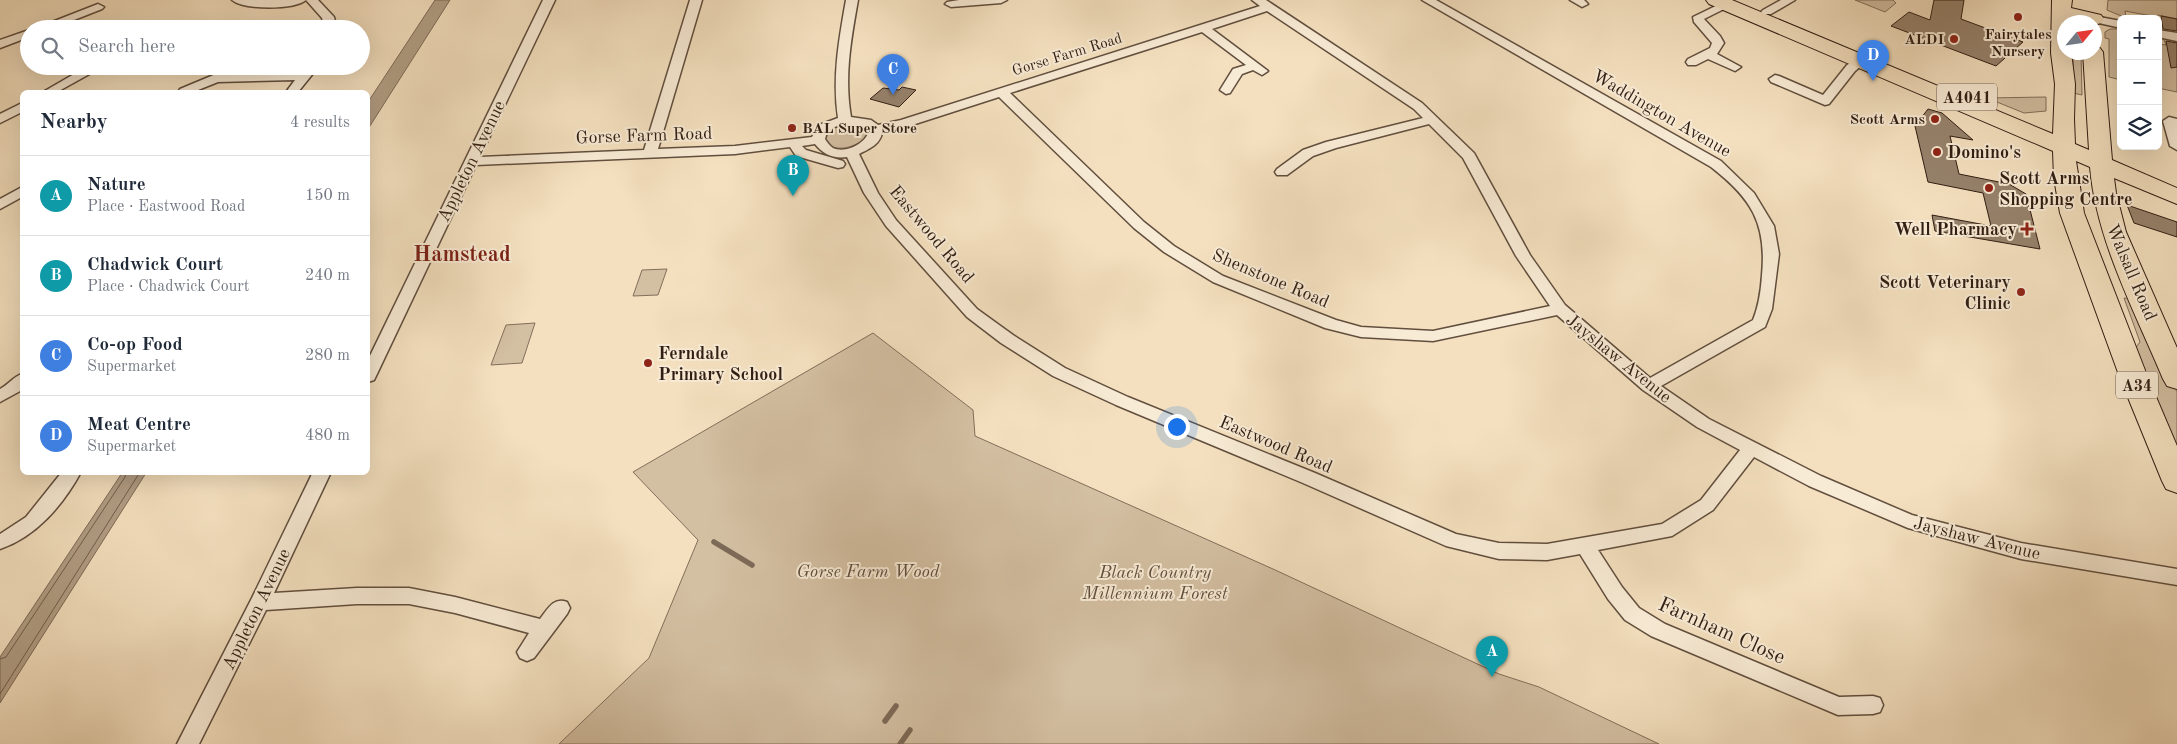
<!DOCTYPE html>
<meta charset="utf-8">
<style>
:root{--surface:#fff;--page:#f2f2f3;--text:#1f2937;--muted:#747a83;--line:#e0e1e3;--accent:#0b8043}
body{margin:0;font-family:"Old Standard TT",serif;background:var(--page);color:var(--text)}
.controls{position:absolute;right:15px;top:15px;display:grid;overflow:hidden;border-radius:8px;box-shadow:0 5px 20px #0002}
.controls button{width:45px;height:45px;display:grid;place-items:center;padding:0;border:0;border-bottom:1px solid var(--line);background:var(--surface);color:var(--text);font:25px sans-serif}
.compass{position:absolute;left:2057px;top:15px;width:45px;height:45px;border-radius:50%;background:var(--surface);box-shadow:0 5px 20px #0002;rotate:61deg}
.you{position:absolute;left:1176px;top:426px;width:18px;height:18px;margin:-12px;border:4px solid #fff;border-radius:50%;background:#1a73e8;box-shadow:0 0 0 8px #1a73e833}
.badge{display:grid;place-items:center;width:32px;height:32px;border-radius:50%;background:var(--accent);color:#fff;font-size:16px;font-weight:700}
.pin{position:absolute;translate:-50% -41px;filter:drop-shadow(0 1px 2px #0008)}
.pin::after{content:'';position:absolute;top:26px;width:18px;height:15px;background:inherit;clip-path:polygon(0 0,100% 0,50% 100%)}
.list{margin:0;padding:0;list-style:none}
h2{display:flex;justify-content:space-between;align-items:center;height:65px;margin:0;padding:0 20px;font-size:21px}
h2 small{font-size:16px;font-weight:400;color:var(--muted)}
.list li{display:grid;grid-template-columns:32px 1fr auto;gap:15px;align-items:center;box-sizing:border-box;height:80px;padding:0 20px;border-top:1px solid var(--line)}
.list b{display:block;font-size:19px;white-space:nowrap}
.list p{margin:0;font-size:16px;white-space:nowrap;color:var(--muted)}
.list em{font-size:16px;font-style:normal;color:var(--muted)}
.icon{flex:none;width:28px;height:28px;fill:none;stroke:currentColor;stroke-width:2;stroke-linecap:round;stroke-linejoin:round}
.map{position:relative;flex:none;width:2177px;height:744px;overflow:hidden}
.search{position:absolute;background:var(--surface);box-shadow:0 5px 20px #0002;left:20px;top:20px;width:350px;height:55px;display:flex;align-items:center;gap:12px;box-sizing:border-box;padding:0 18px;border-radius:28px;color:var(--muted);font-size:19px}
.panel{position:absolute;background:var(--surface);box-shadow:0 5px 20px #0002;left:20px;top:90px;width:350px;height:385px;border-radius:8px}
.map>svg:first-child{display:block}
.green{fill:#d3bfa2;stroke:#826e5a}
.water{fill:#b19e85;stroke:#7d6a57}
.lines{fill:none;stroke-linecap:round;stroke-linejoin:round}
.shore{stroke:#705e4c;stroke-width:1}
.stream{stroke:#7d6a57;stroke-width:5.5}
.building{fill:#96826c;stroke:#301d13}
.street-casing{stroke:#614e3e;stroke-width:3}
.highway-casing{stroke:#301d13;stroke-width:2}
.street{fill:#f8ebd5;fill-rule:evenodd}
.highway{fill:#f4e0bf;fill-rule:evenodd}
.poi-dot{fill:#8f2418;stroke:#f8ebd5;stroke-width:2}
.labels{text-anchor:middle;stroke-width:4;stroke-linejoin:round;paint-order:stroke}
.far-poi-label{font-size:15px;font-weight:bold;fill:#301d13;stroke:#f8ebd5;text-anchor:end}
.far-street-label{font-size:15px;fill:#301d13;stroke:#f8ebd5}
.shield{fill:#f8ebd5;stroke:#6c5b4d;stroke-width:1}
.shield-label{font-size:16px;font-weight:bold;fill:#301d13}
.street-label{font-size:18px;fill:#301d13;stroke:#f8ebd5}
.poi-label{font-size:18px;font-weight:bold;fill:#301d13;stroke:#f8ebd5;text-anchor:start}
.park-label{font-size:18px;font-style:italic;fill:#614e3e;stroke:#f8ebd5}
.near-street-label{font-size:21px;fill:#301d13;stroke:#f8ebd5}
.district-label{font-size:22px;font-weight:bold;fill:#7a1f14;stroke:#f8ebd5}
</style>
<div class="map">
<svg width="2177" height="744" viewBox="0 0 2177 744">
<rect width="100%" height="100%" fill="#f4e0bf"/>
<filter id="stains"><feTurbulence type="fractalNoise" baseFrequency=".004" numOctaves="4"/><feColorMatrix values="0 0 0 0 .2 0 0 0 0 .09 0 0 0 0 .02 0 0 0 .5 -.17"/></filter>
<radialGradient id="worn" r=".72"><stop offset=".6" stop-color="#630" stop-opacity="0"/><stop offset="1" stop-color="#630" stop-opacity=".3"/></radialGradient>
<g class="green">
<path d="M1855,0H1893L1896,3L1885,12Z"/>
<path d="M2108,0H2177V19L2158,15L2157,17L2125,11L2126,18L2107,10Z"/>
<path d="M2110,29H2121V80L2109,77V39L2105,38V32Z"/>
<path d="M2163,38L2177,41V92L2158,88V44L2166,45Z"/>
<path d="M2073,53H2081L2082,95L2073,93Z"/>
<path d="M2046,97V111L2024,113L1987,98Z"/>
<path d="M841,123C852,124 862,122 869,133L867,138C854,147 837,154 823,141L826,130Z"/>
<path d="M667,269L658,295L633,296L642,270Z"/>
<path d="M2124,298L2134,299L2177,392V446L2134,350L2140,342Z"/>
<path d="M535,323L522,363L491,365L506,325Z"/>
<path d="M873,333L973,410L975,436L1273,569L1499,674L1539,687L1659,744H559L649,658L698,540L633,472Z"/>
</g>
<g class="water">
<path d="M435,0H450L368,129V102Z"/>
<path d="M122,473H146L0,703V657Z"/>
</g>
<g class="lines">
<g class="shore">
<path d="M0,659L6,657L125,477L126,472"/>
<path d="M0,694L140,472"/>
</g>
<g class="stream">
<path d="M714,542L752,565"/>
<path d="M885,721L896,706"/>
<path d="M900,744L910,730"/>
</g>
</g>
<g class="building">
<path d="M1934,0H1964L1961,19L2023,42L1996,66L1891,26L1909,12L1930,20Z"/>
<path d="M2161,16L2177,19V31L2163,29Z"/>
<path d="M2166,41L2177,43V67L2171,68Z"/>
<path d="M902,87L916,90L899,107L870,99L883,88L899,90Z"/>
<path d="M1928,109L1942,113L1973,140L1950,136L1959,174L2009,184L2026,194L2040,249L1935,231L1932,215L1991,226L1983,193L1928,182L1915,126Z"/>
<path d="M2127,205L2177,222V237L2134,223Z"/>
</g>
<g class="lines">
<g class="street-casing">
<g id="street">
<path d="M232,0C261,0 289,0 318,0L334,17L337,29H325L322,18L306,0C295,10 243,10 232,0Z"/>
<path d="M543,0H555L480,157L644,150L690,0H702L658,149L735,146L812,137L819,125L838,118C832,78 839,39 846,0H858C851,39 844,77 851,117L871,120L878,125L901,120L1260,6L1252,0H1266L1422,103L1474,153L1530,255L1565,305L1650,378L1753,320C1759,305 1761,290 1762,275C1767,223 1751,198 1711,167L1422,0H1436L1721,161L1754,193L1774,226L1779,254L1772,309L1765,327L1661,386L1709,419L1821,476L1912,515L2021,543L2177,569V585L2021,559L1908,528L1809,486L1754,457L1713,510L1672,536L1598,550L1622,587L1639,608L1665,624L1839,697L1873,696L1880,698L1883,705L1880,712L1873,714L1838,715L1651,636L1625,620L1608,599L1580,554L1547,560L1499,559L1446,546L1303,483L1116,405L1053,376L1001,343L967,317L886,226L864,193L847,157C833,159 823,154 815,144L802,146L806,150L843,161L845,164L843,167L838,168L796,156L790,147L735,154L476,165L376,376L374,380L368,382V360ZM1267,11L1414,109L1423,118L1326,142L1303,150L1277,169L1275,172L1277,175H1287L1313,156L1336,148L1429,124L1463,158L1516,256L1550,306L1433,331L1361,327L1336,320L1223,276L1174,246L1144,222L1010,93L1202,32L1246,65L1233,69L1220,90L1226,94L1230,93L1242,74L1253,70L1262,75L1268,71L1212,29ZM999,97L1134,228L1164,252L1213,282L1325,328L1361,337L1433,341L1557,315L1643,390L1697,427L1740,450L1701,500L1662,524L1547,544L1499,543L1456,534L1315,473L1128,397L1065,368L1013,335L977,309L896,220L878,193L859,154C869,149 881,144 882,132L909,126ZM845,124L863,126L869,130C867,143 846,154 833,148C830,146 827,142 825,139C827,129 835,126 845,124Z"/>
<path d="M959,0H1007L1001,3L951,7L945,4L947,2Z"/>
<path d="M1570,0H1584L1588,4L1582,7Z"/>
<path d="M1781,0H1795L1771,14H1763L1761,12L1763,10Z"/>
<path d="M1726,1L1732,4L1730,6L1704,19L1720,36L1724,43L1717,54L1741,67L1735,71L1708,59L1696,65H1688L1686,62L1688,59L1710,48L1712,43L1694,22L1693,17Z"/>
<path d="M98,4L104,7L102,9L51,29H34Z"/>
<path d="M2094,16L2121,21V28L2090,21L2088,19Z"/>
<path d="M29,30V37L0,48V40Z"/>
<path d="M2158,30L2177,33V41L2158,37Z"/>
<path d="M1861,57L1867,61L1855,71L1829,104L1825,105L1771,82L1769,79L1775,75L1779,76L1823,95L1847,65Z"/>
<path d="M88,66H104L57,92H43Z"/>
<path d="M306,66H319L298,92H286L295,80L218,82L193,92H178L180,89L216,74L301,72Z"/>
<path d="M22,103V112L0,123V114Z"/>
<path d="M2169,117L2177,119V150L2170,146L2163,121Z"/>
<path d="M22,187V197L0,209V199Z"/>
<path d="M22,374V390L0,402V389C8,385 13,377 22,374Z"/>
<path d="M62,472H81C63,505 36,537 0,549V534L26,517Z"/>
<path d="M313,472H331L274,593L357,588H409L455,597L540,619C548,609 553,597 567,602L570,608L567,614L534,658L527,661L520,658L517,652L529,633L455,613L409,604H357L266,610L199,744H177L252,598Z"/>
</g>
</g>
<g class="highway-casing">
<path id="highway" d="M1706,0H1732L2053,134L2055,84L2051,53L2052,0H2072L2071,8L2101,15L2104,19L2101,23L2094,25V22L2071,20V22H2064V52H2071L2075,84L2074,119L2075,144L2089,150L2083,52H2094V46L2100,48L2103,52L2112,160L2177,188V204L2114,178L2116,193L2126,232L2177,348V389L2167,386L2163,379C2135,312 2096,240 2090,167L2076,161L2084,213L2148,378L2177,446V493L2166,489L2162,481L2120,378L2060,213L2054,178L2053,151L1709,4Z"/>
</g>
<use href="#street" class="street"/>
<use href="#highway" class="highway"/>
</g>
<g class="poi-dot">
<circle cx="2018" cy="17" r="5"/>
<circle cx="1954" cy="39" r="5"/>
<circle cx="1935" cy="119" r="5"/>
<circle cx="792" cy="128" r="5"/>
<circle cx="1937" cy="152" r="5"/>
<circle cx="1989" cy="188" r="5"/>
<path d="M2024.5 221.5h5v5h5v5h-5v5h-5v-5h-5v-5h5z"/>
<circle cx="2021" cy="292" r="5"/>
<circle cx="648" cy="363" r="5"/>
</g>
<g class="labels">
<g class="far-poi-label">
<text x="2018" y="39" text-anchor="middle">Fairytales<tspan x="2018" dy="17">Nursery</tspan></text>
<text x="1944" y="44">ALDI</text>
<text x="1925" y="124">Scott Arms</text>
<text x="802" y="133" text-anchor="start">BAL Super Store</text>
</g>
<g class="far-street-label">
<text transform="translate(1067 54) rotate(-17)" y="5">Gorse Farm Road</text>
</g>
<g class="shield">
<rect x="1937" y="83.5" width="60" height="27" rx="4"/>
<rect x="2116" y="371.5" width="42" height="27" rx="4"/>
</g>
<g class="shield-label">
<text x="1967" y="103">A4041</text>
<text x="2137" y="391">A34</text>
</g>
<g class="street-label">
<text transform="translate(1662 113) rotate(30)" y="6">Waddington Avenue</text>
<text transform="translate(644 135) rotate(-2)" y="6">Gorse Farm Road</text>
<text transform="translate(471 161) rotate(-64)" y="6">Appleton Avenue</text>
<text transform="translate(932 234) rotate(50)" y="6">Eastwood Road</text>
<text transform="translate(2132 272) rotate(67)" y="6">Walsall Road</text>
<text transform="translate(1271 278) rotate(23)" y="6">Shenstone Road</text>
<text transform="translate(1619 358) rotate(39)" y="6">Jayshaw Avenue</text>
<text transform="translate(1276 444) rotate(23)" y="6">Eastwood Road</text>
<text transform="translate(1977 538) rotate(14)" y="6">Jayshaw Avenue</text>
<text transform="translate(256 609) rotate(-64)" y="6">Appleton Avenue</text>
</g>
<g class="poi-label">
<text x="1947" y="158">Domino's</text>
<text x="1999" y="184">Scott Arms<tspan x="1999" dy="21">Shopping Centre</tspan></text>
<text x="2017" y="235" text-anchor="end">Well Pharmacy</text>
<text x="2011" y="288" text-anchor="end">Scott Veterinary<tspan x="2011" dy="21">Clinic</tspan></text>
<text x="658" y="359">Ferndale<tspan x="658" dy="21">Primary School</tspan></text>
</g>
<g class="park-label">
<text x="868" y="577">Gorse Farm Wood</text>
<text x="1155" y="578">Black Country<tspan x="1155" dy="21">Millennium Forest</tspan></text>
</g>
<g class="near-street-label">
<text transform="translate(1722 630) rotate(24)" y="7">Farnham Close</text>
</g>
<g class="district-label">
<text x="462" y="261">Hamstead</text>
</g>
</g>
<rect width="100%" height="100%" filter="url(#stains)"/>
<rect width="100%" height="100%" fill="url(#worn)"/>
</svg>
<div class="controls">
<button>+</button>
<button>−</button>
<button><svg class="icon" aria-label="layers" viewBox="0 0 24 24"><path d="M12 4l9 5-9 5-9-5zM3 14l9 5 9-5"/></svg></button>
</div>
<svg class="compass" viewBox="-18 -18 36 36"><path d="M0-13l5 13h-10z" fill="#e53935"/><path d="M0 13l5-13h-10z" fill="#747a83"/></svg>
<div class="you"></div>
<div class="pin badge" style="left:1492px;top:677px;background:#0f9aa8">A</div>
<div class="pin badge" style="left:793px;top:196px;background:#0f9aa8">B</div>
<div class="pin badge" style="left:893px;top:95px;background:#3f7fe0">C</div>
<div class="pin badge" style="left:1873px;top:81px;background:#3f7fe0">D</div>
<div class="search"><svg class="icon" aria-label="search" viewBox="0 0 24 24"><circle cx="10" cy="10" r="6"/><path d="M15 15l6 6"/></svg>Search here</div>
<section class="panel">
<h2>Nearby<small>4 results</small></h2>
<ul class="list">
<li><span class="badge" style="background:#0f9aa8">A</span><div><b>Nature</b><p>Place · Eastwood Road</p></div><em>150 m</em></li>
<li><span class="badge" style="background:#0f9aa8">B</span><div><b>Chadwick Court</b><p>Place · Chadwick Court</p></div><em>240 m</em></li>
<li><span class="badge" style="background:#3f7fe0">C</span><div><b>Co-op Food</b><p>Supermarket</p></div><em>280 m</em></li>
<li><span class="badge" style="background:#3f7fe0">D</span><div><b>Meat Centre</b><p>Supermarket</p></div><em>480 m</em></li>
</ul>
</section>
</div>
